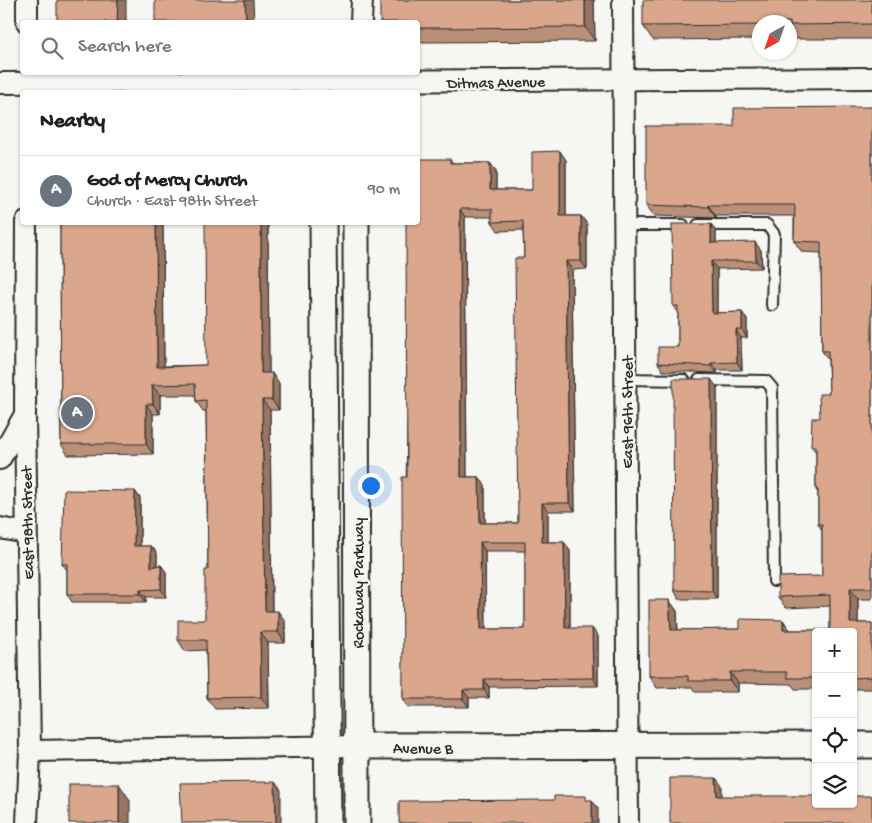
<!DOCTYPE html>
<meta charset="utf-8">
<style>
:root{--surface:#fff;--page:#f6f6f6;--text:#202124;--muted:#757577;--line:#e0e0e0;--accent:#d1495b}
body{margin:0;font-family:"Gochi Hand",sans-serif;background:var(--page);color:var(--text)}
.controls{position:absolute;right:15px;bottom:15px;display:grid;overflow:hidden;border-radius:5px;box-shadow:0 1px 4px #0004}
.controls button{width:45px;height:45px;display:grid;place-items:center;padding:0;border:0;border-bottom:1px solid var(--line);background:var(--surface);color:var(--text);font:25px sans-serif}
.compass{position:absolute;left:752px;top:15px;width:45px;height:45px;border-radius:50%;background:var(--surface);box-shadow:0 1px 4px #0004;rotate:220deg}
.you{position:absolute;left:370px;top:485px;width:18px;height:18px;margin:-12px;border:4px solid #fff;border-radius:50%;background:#1a73e8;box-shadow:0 0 0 8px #1a73e833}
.badge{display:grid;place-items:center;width:32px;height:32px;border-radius:50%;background:var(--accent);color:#fff;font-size:16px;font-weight:700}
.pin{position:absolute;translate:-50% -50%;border:2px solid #fff;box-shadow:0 1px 5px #0006}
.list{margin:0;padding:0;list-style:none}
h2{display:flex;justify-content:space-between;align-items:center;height:65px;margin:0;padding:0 20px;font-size:21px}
h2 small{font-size:16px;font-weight:400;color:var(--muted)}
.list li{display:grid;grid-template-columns:32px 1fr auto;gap:15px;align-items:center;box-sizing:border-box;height:70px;padding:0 20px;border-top:1px solid var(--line)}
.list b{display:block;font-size:19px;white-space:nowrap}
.list p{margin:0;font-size:16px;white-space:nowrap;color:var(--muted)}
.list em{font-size:16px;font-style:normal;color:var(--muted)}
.icon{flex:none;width:28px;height:28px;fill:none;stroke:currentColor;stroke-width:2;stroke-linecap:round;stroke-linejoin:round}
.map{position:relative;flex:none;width:872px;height:823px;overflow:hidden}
.search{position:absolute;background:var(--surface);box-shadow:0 1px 4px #0004;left:20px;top:20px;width:400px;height:55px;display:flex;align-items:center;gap:12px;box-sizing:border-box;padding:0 18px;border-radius:5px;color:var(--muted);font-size:19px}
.panel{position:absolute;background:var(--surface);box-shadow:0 1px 4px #0004;left:20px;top:90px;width:400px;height:135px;border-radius:5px}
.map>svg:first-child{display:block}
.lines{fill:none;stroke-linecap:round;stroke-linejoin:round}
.service-casing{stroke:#2b2b2b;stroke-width:14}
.minor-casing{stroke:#2b2b2b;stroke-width:24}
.tertiary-casing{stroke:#2b2b2b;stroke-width:29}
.service{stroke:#f6f6f2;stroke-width:10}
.minor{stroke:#f6f6f2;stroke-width:20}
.tertiary{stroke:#f6f6f2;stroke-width:25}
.wall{fill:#bb9079;stroke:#2b2b2b;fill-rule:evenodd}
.shaded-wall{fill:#997563;stroke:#2b2b2b}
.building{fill:#daa78d;stroke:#2b2b2b;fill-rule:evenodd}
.labels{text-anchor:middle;stroke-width:5;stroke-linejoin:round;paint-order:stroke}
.street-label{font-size:16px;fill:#2b2b2b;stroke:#f6f6f2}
</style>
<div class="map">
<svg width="872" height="823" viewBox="0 0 872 823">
<rect width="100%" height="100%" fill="#f6f6f2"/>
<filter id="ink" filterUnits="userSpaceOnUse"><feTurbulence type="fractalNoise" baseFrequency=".02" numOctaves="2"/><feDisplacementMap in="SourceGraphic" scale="10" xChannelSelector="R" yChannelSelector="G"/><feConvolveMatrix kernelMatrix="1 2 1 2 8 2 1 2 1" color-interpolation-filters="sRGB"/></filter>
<g filter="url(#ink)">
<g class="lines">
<g class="service-casing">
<g id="service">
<path d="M624,225H683"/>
<path d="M698,225H767L774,234L772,305"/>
<path d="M625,379L684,380"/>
<path d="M699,380L766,381L772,388L774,581"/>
</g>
</g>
<g class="minor-casing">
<g id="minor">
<path d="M623,0L628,823"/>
<path d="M27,22V0"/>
<path d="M361,22L362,0"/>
<path d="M0,83L872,78"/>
<path d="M26,222L25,414L30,751L27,823"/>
<path d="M0,459L24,416"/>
<path d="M0,528L26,533"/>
<path d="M30,751L358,746"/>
</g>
</g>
<g class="tertiary-casing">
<g id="tertiary">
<path d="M338,82L344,92"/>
<path d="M323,222L328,823"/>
<path d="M356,222L357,823"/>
<path d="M853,745H872"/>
<path d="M358,746L816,745"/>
</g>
</g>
<use href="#service" class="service"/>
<use href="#minor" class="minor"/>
<use href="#tertiary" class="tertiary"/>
</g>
<g class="wall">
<path d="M380,0H594L595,41L418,42V22Z"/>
<path d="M872,0V39H790V22H760V39L653,40L643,26Z"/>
<path d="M872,107V599H858V623H872V689H853V632H816V689H795L791,684L738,683V692H695L692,687L657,688L649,676L669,600L677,611L678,630L740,629L783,620L790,630H830V606L786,608L778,597L822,576V530L818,524V493L816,490V452L811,446L820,418L829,394L828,360L822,351L821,253L802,252L794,241V216H716V218L654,216L646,205L734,126Z"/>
<path d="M450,159L453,163H490L496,171V190H532L566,160V216H581L587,224V269L572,270L575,511H548V542H564L570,551V628L598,636V686L489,687V698H469V707H408L403,699L407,424ZM465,217H492V222L498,231L523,230L524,258L518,523H485V485L479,477H467ZM485,551H525V629H486Z"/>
<path d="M60,222H163L164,366L206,365L268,222L269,373L279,384V410H270L272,611L285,621V643H268L269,708L215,709L207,698L206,650L185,651L178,640L205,620L208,570L206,411H203L196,401L195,395H160V414H153V454L68,455L61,444Z"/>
<path d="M711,224L716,232V243L761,250L762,268L717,269V313L742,312L747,320V338H741L742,370H717V373L663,371L658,363L678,347V314L673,306Z"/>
<path d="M717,387V599H679L674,590Z"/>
<path d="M135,491L140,498V546H151L157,553V566L161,565L166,572V597H146V602H72L67,594V570L62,564Z"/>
</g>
<g class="shaded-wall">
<path d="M118,0H126V22H117Z"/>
<path d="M245,0H253L254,22H246Z"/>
<path d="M585,0H594L595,41L585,27Z"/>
<path d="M560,151L566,160V224L560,216Z"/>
<path d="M490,163L496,171V198L490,190Z"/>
<path d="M708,205L716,216V218L708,207Z"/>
<path d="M460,209L465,217L467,485L461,477Z"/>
<path d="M581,216L587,224V269L581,261Z"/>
<path d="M156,222H163L164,377L157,367Z"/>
<path d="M261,222H268L269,384L261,373Z"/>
<path d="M711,224L716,232V251L711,243Z"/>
<path d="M755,242L761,250L762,268L756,261Z"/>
<path d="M566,261L572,270L575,511L569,503Z"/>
<path d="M711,261L717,269V321L712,313Z"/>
<path d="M742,312L747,320V338L742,330Z"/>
<path d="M736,330L741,338L742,370L737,362Z"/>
<path d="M711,363L717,370V373L711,366Z"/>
<path d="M272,373L279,384V410L272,400Z"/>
<path d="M711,379L717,387V599L712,591Z"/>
<path d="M152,385L160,395V414L153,404Z"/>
<path d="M262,400L270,410L272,621L265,611Z"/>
<path d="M146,404L153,414V454L146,444Z"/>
<path d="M479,477L485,485V532L480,523Z"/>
<path d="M135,491L140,498V553L134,546Z"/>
<path d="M542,503L548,511V551L542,542Z"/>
<path d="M480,542L485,551L486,637L481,629Z"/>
<path d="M564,542L570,551V636L565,628Z"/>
<path d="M151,546L157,553V574L151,567Z"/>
<path d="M161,565L166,572V597L161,589Z"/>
<path d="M850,588L858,599V634L850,623Z"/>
<path d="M140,590L146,597V602L140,594Z"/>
<path d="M669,600L677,611L678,641L671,630Z"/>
<path d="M278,611L285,621V643L278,632Z"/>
<path d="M783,620L790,631L783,630Z"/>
<path d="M592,628L598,636V686L593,678Z"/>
<path d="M260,632L268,643L269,708L261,697Z"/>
<path d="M730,672L738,683V692L730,681Z"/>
<path d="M484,679L489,687V698L484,690Z"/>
<path d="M463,690L469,698V707L463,699Z"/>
<path d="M716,778L722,786V805L717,796Z"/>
<path d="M275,782L281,790V823H276Z"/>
<path d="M119,784L130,800V823H119Z"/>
<path d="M592,800L598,808V823H592Z"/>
</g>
<g class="building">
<path d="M57,0H118L117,22H57Z"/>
<path d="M155,0H245L246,22H155Z"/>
<path d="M380,0H585V27L418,28V22H380Z"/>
<path d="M643,0H872V24L790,25V22H760V25L643,26Z"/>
<path d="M872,107V588H850V623H872V677L853,678V632H816V678H787V672H730V681H688V676H649V600H669L671,630L740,629V619L783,620V630H830V595L778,597V577L822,576V524H818V490H816V446H811L812,418H820L819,394H829L828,351H822L821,242L794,241L795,205H708V207L646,205V126H734V108Z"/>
<path d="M560,151V216H581V261H566L569,503H542V542H564L565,628H592L593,678L484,679V690H463V699H403L402,477H407L406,222H418V159H450V163H490V190H532V152ZM460,209H492V222L523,221L524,258H515L518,523H480L479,477H461ZM480,542H525V629H481Z"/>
<path d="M60,222H156L157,367L206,365L205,222H261V373H272V400H262L265,611H278V632H260L261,697L207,698L206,640H178V620H205V570H208L206,400L196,401L195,384L152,385L153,404H146V444H61Z"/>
<path d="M672,224H711V243L755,242L756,261H711L712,313L742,312V330H736L737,362L711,363V366L658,363V347H678V306H673Z"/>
<path d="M673,379H711L712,591L674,590Z"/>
<path d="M64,490L135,491L134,546H151V567L161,565V589L140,590V594H67V564H62Z"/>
<path d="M670,778H716L717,796H816V804H853V796H872V823H670Z"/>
<path d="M275,782L276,823H182L180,783Z"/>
<rect x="69" y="784" width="50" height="39"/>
<path d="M554,796H586V800H592V823H399V801L554,800Z"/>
</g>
</g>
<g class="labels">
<g class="street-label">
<text transform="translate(496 81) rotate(-1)" y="6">Ditmas Avenue</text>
<text transform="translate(626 412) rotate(-90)" y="6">East 96th Street</text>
<text transform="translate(26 523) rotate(-91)" y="6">East 98th Street</text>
<text transform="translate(357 583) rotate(-90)" y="6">Rockaway Parkway</text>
<text x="423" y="753">Avenue B</text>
</g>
</g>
</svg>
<div class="controls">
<button>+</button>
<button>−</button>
<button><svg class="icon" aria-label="locate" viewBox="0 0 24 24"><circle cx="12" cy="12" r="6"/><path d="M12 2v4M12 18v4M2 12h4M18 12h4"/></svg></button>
<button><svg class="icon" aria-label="layers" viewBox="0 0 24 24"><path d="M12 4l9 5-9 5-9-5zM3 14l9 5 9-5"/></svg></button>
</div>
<svg class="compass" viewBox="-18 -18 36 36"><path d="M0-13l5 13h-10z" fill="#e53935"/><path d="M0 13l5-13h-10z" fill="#757577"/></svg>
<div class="you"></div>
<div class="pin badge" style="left:77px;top:413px;background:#6b7280">A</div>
<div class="search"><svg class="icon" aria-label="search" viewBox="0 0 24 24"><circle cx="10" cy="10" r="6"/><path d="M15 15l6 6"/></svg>Search here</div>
<section class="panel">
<h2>Nearby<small></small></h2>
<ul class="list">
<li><span class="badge" style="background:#6b7280">A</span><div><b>God of Mercy Church</b><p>Church · East 98th Street</p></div><em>90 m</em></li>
</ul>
</section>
</div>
